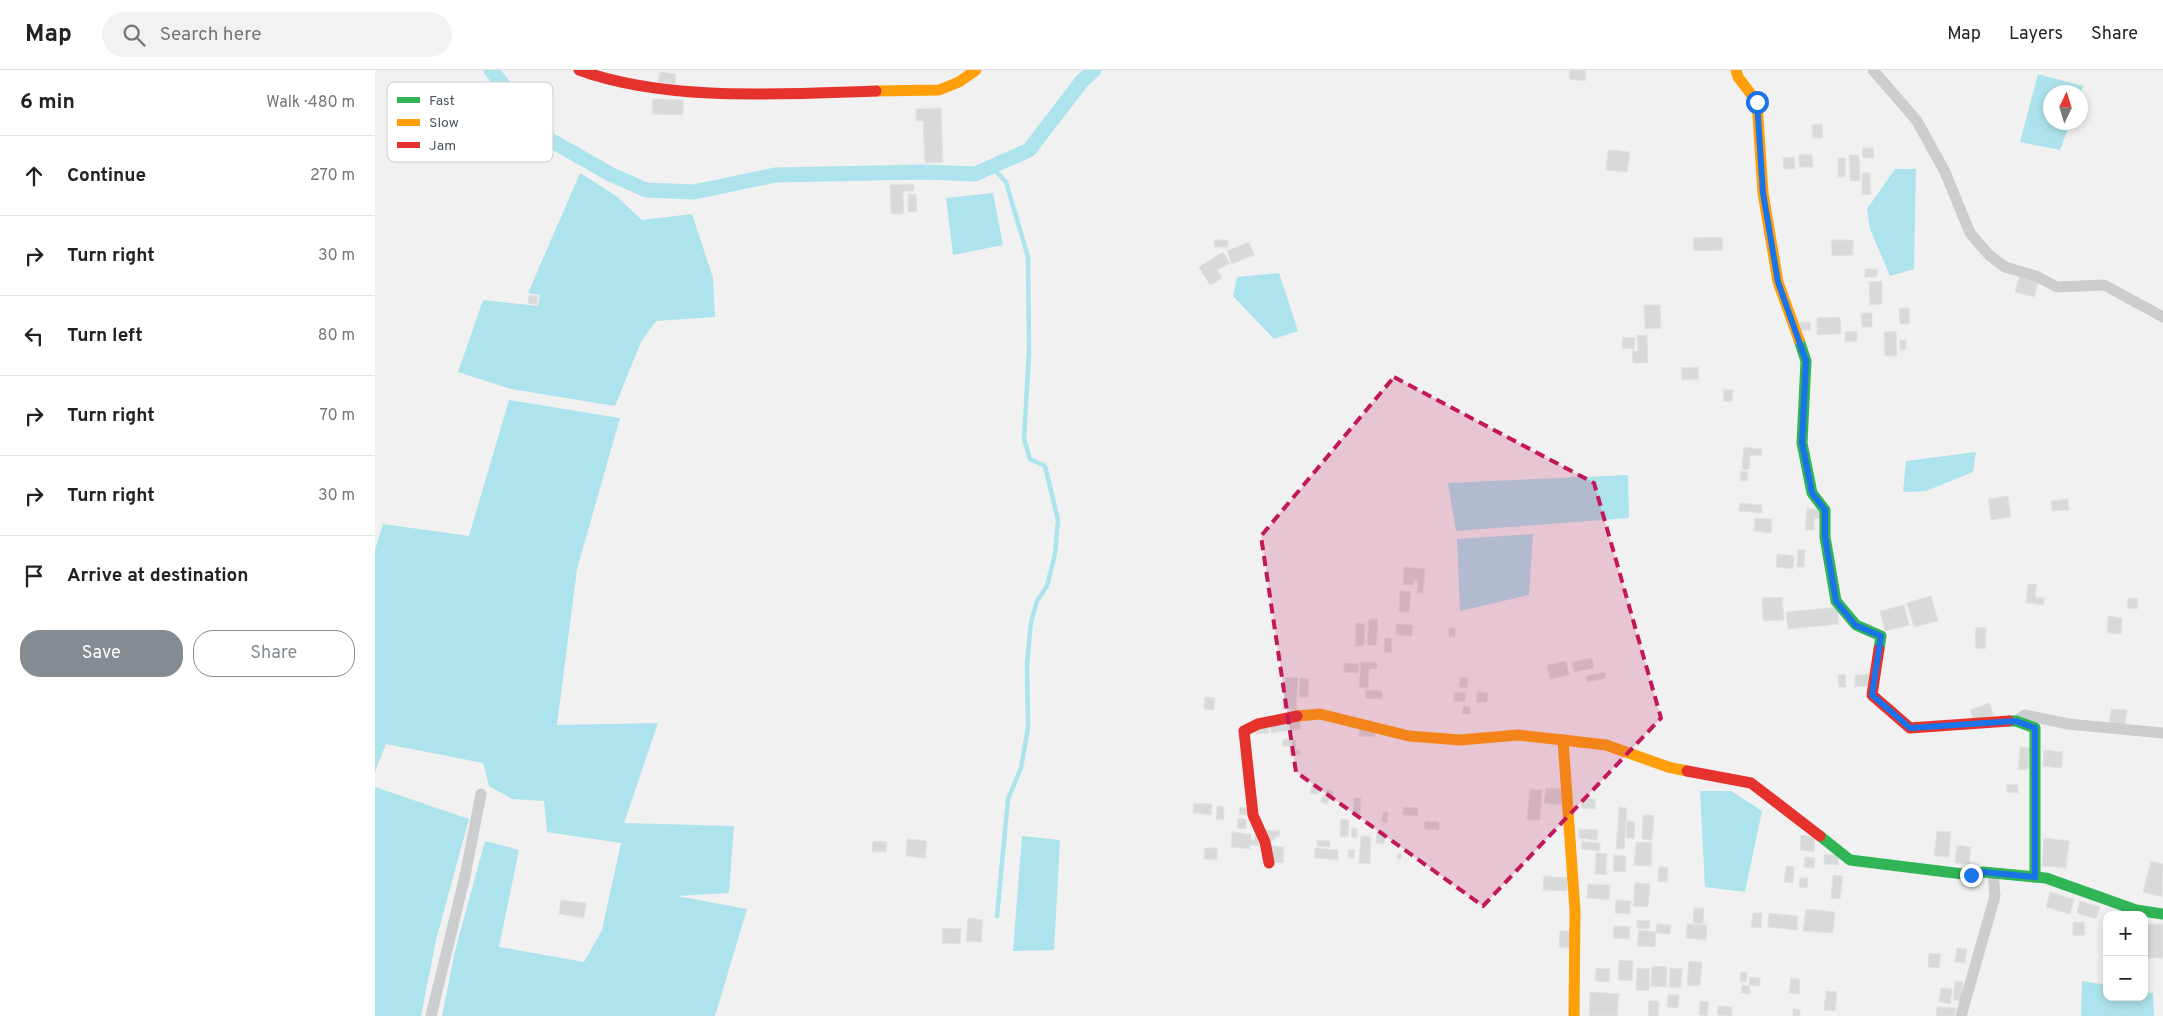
<!DOCTYPE html>
<meta charset="utf-8">
<style>
:root{--surface:#fff;--page:#f2f2f2;--text:#222;--muted:#767676;--line:#e0e0e0;--accent:#848c91}
body{margin:0;font-family:Overpass,sans-serif;background:var(--page);color:var(--text)}
.controls{position:absolute;right:15px;bottom:15px;display:grid;overflow:hidden;border-radius:10px;box-shadow:0 2px 8px #0003}
.controls button{width:45px;height:45px;display:grid;place-items:center;padding:0;border:0;border-bottom:1px solid var(--line);background:var(--surface);color:var(--text);font:25px sans-serif}
.compass{position:absolute;left:1668px;top:15px;width:45px;height:45px;border-radius:50%;background:var(--surface);box-shadow:0 2px 8px #0003;rotate:4deg}
.stop{position:absolute;width:15px;height:15px;margin:-11px;border:4px solid #1a73e8;border-radius:50%;background:#fff}
.stop.end{background:#1a73e8;border-color:#fff;box-shadow:0 1px 5px #0008}
.list{margin:0;padding:0;list-style:none}
h2{display:flex;justify-content:space-between;align-items:center;height:65px;margin:0;padding:0 20px;font-size:21px}
h2 small{font-size:16px;font-weight:400;color:var(--muted)}
.list li{display:grid;grid-template-columns:32px 1fr auto;gap:15px;align-items:center;box-sizing:border-box;height:80px;padding:0 20px;border-top:1px solid var(--line)}
.list b{display:block;font-size:19px;white-space:nowrap}
.list em{font-size:16px;font-style:normal;color:var(--muted)}
.actions{display:flex;gap:10px;padding:15px 20px}
.actions a{flex:1;padding:11px 0;border:1px solid var(--accent);border-radius:20px;text-align:center;font-size:18px;color:var(--accent)}
.actions .main{background:var(--accent);color:#fff}
.icon{flex:none;width:28px;height:28px;fill:none;stroke:currentColor;stroke-width:2;stroke-linecap:round;stroke-linejoin:round}
.map{position:relative;flex:none;width:1788px;height:946px;overflow:hidden}
header{display:flex;align-items:center;gap:30px;box-sizing:border-box;height:70px;padding:0 25px;background:var(--surface);border-bottom:1px solid var(--line)}
header strong{font-size:24px}
nav{display:flex;gap:28px;margin-inline-start:auto;font-size:18px}
.search{width:350px;height:45px;background:var(--page);display:flex;align-items:center;gap:12px;box-sizing:border-box;padding:0 18px;border-radius:28px;color:var(--muted);font-size:19px}
main{display:flex}
aside{flex:1;background:var(--surface)}
.map>svg:first-child{display:block}
.water{fill:#ade3ec}
.lines{fill:none;stroke-linecap:round;stroke-linejoin:round}
.stream{stroke:#ade3ec;stroke-width:4.5}
.canal{stroke:#ade3ec;stroke-width:15}
.building{fill:#d8d9d9;stroke:#e3e3e4}
.street{stroke:#cbcdcf;stroke-width:11}
.fast{stroke:#30b455;stroke-width:11}
.slow{stroke:#ff9f0a;stroke-width:11}
.jam{stroke:#e5322d;stroke-width:11}
.route{stroke:#1a73e8;stroke-width:6}
.marked{fill:#c2185b;fill-opacity:0.2;stroke:#c2185b;stroke-width:4;stroke-dasharray:10 6;stroke-linejoin:round}
.key{fill:#fff;stroke:#c8ccce;stroke-width:1}
.key-label{font-size:14px;fill:#49555d}
</style>
<header>
<strong>Map</strong>
<div class="search"><svg class="icon" aria-label="search" viewBox="0 0 24 24"><circle cx="10" cy="10" r="6"/><path d="M15 15l6 6"/></svg>Search here</div>
<nav><a>Map</a><a>Layers</a><a>Share</a></nav>
</header>
<main>
<aside>
<h2>6 min<small>Walk · 480 m</small></h2>
<ul class="list">
<li><svg class="icon" aria-label="ahead" viewBox="0 0 24 24"><path d="M12 20V5M6 11l6-6 6 6"/></svg><div><b>Continue</b></div><em>270 m</em></li>
<li><svg class="icon" aria-label="right" viewBox="0 0 24 24"><path d="M7 20v-9h11M14 6l5 5-5 5"/></svg><div><b>Turn right</b></div><em>30 m</em></li>
<li><svg class="icon" aria-label="left" viewBox="0 0 24 24"><path d="M17 20v-9H6M10 6l-5 5 5 5"/></svg><div><b>Turn left</b></div><em>80 m</em></li>
<li><svg class="icon" aria-label="right" viewBox="0 0 24 24"><path d="M7 20v-9h11M14 6l5 5-5 5"/></svg><div><b>Turn right</b></div><em>70 m</em></li>
<li><svg class="icon" aria-label="right" viewBox="0 0 24 24"><path d="M7 20v-9h11M14 6l5 5-5 5"/></svg><div><b>Turn right</b></div><em>30 m</em></li>
<li><svg class="icon" aria-label="arrive" viewBox="0 0 24 24"><path d="M6 21V4h12l-3 4 3 4H6"/></svg><div><b>Arrive at destination</b></div></li>
</ul>
<div class="actions"><a class="main">Save</a><a>Share</a></div>
</aside>
<div class="map">
<svg width="1788" height="946" viewBox="0 0 1788 946">
<rect width="100%" height="100%" fill="#f2f1f1"/>
<g class="water">
<path d="M1663,4L1708,16L1706,23L1676,22V52L1695,53L1685,80L1645,72Z"/>
<path d="M1520,99H1541L1539,199L1515,206L1495,159L1492,139Z"/>
<path d="M205,103L241,126L267,150L317,144L338,208L340,247L281,251L266,272L240,336L136,319L83,302L108,230L163,236L165,225L153,223Z"/>
<path d="M618,123L628,175L578,185L571,128Z"/>
<path d="M904,203L923,261L899,269L858,226L862,207Z"/>
<path d="M134,330L245,348L202,499L182,655L283,653L249,753L359,756L354,823L302,826L372,839L340,946H67L80,881L110,771L144,780L124,877L209,892L227,860L246,773L172,762L169,731L137,729L114,716L108,693L11,674L0,702V480L8,454L94,466Z"/>
<path d="M1601,382L1598,402L1551,421L1528,422L1531,391Z"/>
<path d="M1253,405L1254,448L1081,461L1073,413Z"/>
<path d="M1158,464L1154,525L1085,541L1082,469Z"/>
<path d="M0,717L94,749L61,870L46,946H0Z"/>
<path d="M1325,721H1356L1387,741L1370,822L1330,817Z"/>
<path d="M647,766L685,770L679,880L638,881Z"/>
<path d="M1707,911L1732,915V927H1769V922L1778,923L1779,946H1706Z"/>
</g>
<g class="lines">
<path class="stream" d="M617,97L631,112L653,187L654,282L649,369L655,389L670,396L683,450L680,484L672,516L662,531L656,552L652,594L653,658L646,698L633,729L622,846"/>
<path class="canal" d="M116,0L170,67L235,104L271,120L319,122L400,105L548,102L600,104L654,80L707,11L719,0"/>
</g>
<g class="building">
<path d="M1195,0H1211L1210,11L1194,9Z"/>
<path d="M285,2L301,4L300,14L283,12Z"/>
<path d="M278,29L308,30V45L277,44Z"/>
<path d="M566,38L568,92L550,93L548,51H541V39Z"/>
<path d="M1447,54L1448,68H1438L1437,55Z"/>
<path d="M1487,78H1498L1499,88H1488Z"/>
<path d="M1233,80L1255,82L1252,102L1231,100Z"/>
<path d="M1437,84L1438,97H1424V85Z"/>
<path d="M1474,85H1484L1485,111H1475Z"/>
<path d="M1419,87L1420,99H1409L1408,88Z"/>
<rect x="1463" y="88" width="7" height="19"/>
<path d="M1487,103H1495L1496,124L1487,125Z"/>
<path d="M539,114V121H528L529,144H516L515,115Z"/>
<path d="M533,124H541L542,142H533Z"/>
<path d="M1347,167L1348,180L1319,181L1318,168Z"/>
<rect x="839" y="170" width="14" height="7"/>
<path d="M1456,170H1478V185L1457,186Z"/>
<path d="M874,172L879,185L857,194L852,181Z"/>
<path d="M848,182L855,193L842,200L847,208L835,215L824,197Z"/>
<rect x="1490" y="199" width="12" height="8"/>
<path d="M1645,204L1664,209L1659,227L1640,222Z"/>
<path d="M1507,211V234L1495,235L1494,212Z"/>
<path d="M154,225L163,226L162,235L153,233Z"/>
<path d="M1269,235H1285L1286,258L1270,259Z"/>
<path d="M1524,238H1534L1535,254H1525Z"/>
<path d="M1486,243H1497V257H1487Z"/>
<path d="M1465,247L1466,264L1442,265V248Z"/>
<path d="M1425,252H1435L1436,260L1425,261Z"/>
<path d="M1482,261V271L1470,272V262Z"/>
<path d="M1521,261L1522,286H1510L1509,262Z"/>
<path d="M1262,265H1272L1273,293H1258L1257,281H1263Z"/>
<path d="M1248,267L1260,268L1259,279L1247,278Z"/>
<path d="M1525,270H1531V279L1525,280Z"/>
<path d="M1323,297L1324,309L1307,310L1306,298Z"/>
<path d="M1349,319L1358,320L1357,332L1348,331Z"/>
<path d="M1369,377L1387,379L1386,386L1375,385L1374,400L1367,399Z"/>
<path d="M1366,401L1373,402L1372,411H1365Z"/>
<path d="M1633,426L1636,447L1616,450L1613,429Z"/>
<path d="M1693,429L1694,440L1677,441L1676,431Z"/>
<path d="M1365,433L1387,435V443L1364,441Z"/>
<path d="M1432,438L1448,440L1447,449L1440,448L1439,460H1430Z"/>
<path d="M1380,448L1397,449L1396,463L1379,461Z"/>
<path d="M1423,479L1430,480L1429,497H1422Z"/>
<path d="M1402,484L1419,486L1418,499L1401,497Z"/>
<path d="M1029,497L1050,499L1048,523H1042L1043,511L1039,510V515L1028,514Z"/>
<path d="M1653,514H1662L1660,527L1669,528V535L1651,533Z"/>
<path d="M1025,521L1036,522L1034,542H1024Z"/>
<path d="M1556,526L1563,551L1539,557L1532,533Z"/>
<path d="M1407,527L1409,550L1388,551L1387,528Z"/>
<path d="M1753,528L1763,529L1762,539L1752,538Z"/>
<path d="M1529,535L1534,555L1510,561L1505,541Z"/>
<path d="M1463,537L1464,554L1413,559L1411,542Z"/>
<path d="M1733,546L1747,548L1746,564L1732,563Z"/>
<path d="M994,549H1003L1001,575H992Z"/>
<path d="M981,553L990,554L989,576H980Z"/>
<path d="M1021,554L1038,555L1037,566L1021,565Z"/>
<path d="M1601,557L1611,558L1610,579L1600,578Z"/>
<rect x="1074" y="558" width="6" height="9"/>
<path d="M1010,568H1017L1016,583L1009,582Z"/>
<path d="M1217,588L1219,598L1199,602L1197,592Z"/>
<path d="M1191,591L1194,605L1175,609L1172,595Z"/>
<path d="M986,592L1002,593V599H994L993,618L984,617Z"/>
<path d="M969,593L984,594L983,603L969,602Z"/>
<path d="M1230,602L1231,608L1212,612L1211,606Z"/>
<path d="M1470,604L1471,617H1464L1463,605Z"/>
<path d="M1494,604L1495,616L1480,617V605Z"/>
<path d="M910,607L923,608L921,640L907,639Z"/>
<path d="M1085,607H1093L1092,618L1084,617Z"/>
<path d="M925,608L934,609L933,627H924Z"/>
<path d="M991,620L1007,621V629L990,628Z"/>
<path d="M1079,622L1091,623L1090,632L1079,631Z"/>
<path d="M1102,622L1113,623L1112,633L1101,632Z"/>
<path d="M830,627L840,628L839,640L829,639Z"/>
<path d="M1614,633L1619,645L1599,652L1595,640Z"/>
<path d="M1088,636L1095,637V644H1087Z"/>
<path d="M1736,639L1752,640L1750,656L1734,655Z"/>
<path d="M925,651L926,659L896,663L895,655Z"/>
<path d="M893,657L894,663L881,664L880,659Z"/>
<path d="M985,657L1000,659V667L984,666Z"/>
<path d="M908,669L921,670V677L908,676Z"/>
<path d="M1645,677L1655,678L1653,700L1643,699Z"/>
<path d="M915,679L925,680V685H914Z"/>
<path d="M1669,680L1688,682L1687,698L1668,696Z"/>
<path d="M1632,714L1643,715V723L1632,722Z"/>
<path d="M936,717L944,718L943,724H935Z"/>
<path d="M1171,718L1189,719L1188,735L1169,733Z"/>
<path d="M953,719L959,722L951,735L945,731Z"/>
<path d="M1155,719L1167,720L1165,750H1152Z"/>
<path d="M979,728H986L985,744H978Z"/>
<path d="M1206,728L1220,729V739L1206,738Z"/>
<path d="M819,733L837,734L836,745L818,743Z"/>
<path d="M842,736L849,737V750L841,749Z"/>
<path d="M865,737L872,738V745L864,744Z"/>
<path d="M1028,737L1043,738V746L1028,745Z"/>
<path d="M1244,737L1252,738L1249,779H1241Z"/>
<path d="M1008,742H1013L1012,753L1007,752Z"/>
<path d="M1268,745H1279L1277,770L1267,769Z"/>
<path d="M863,748L871,749V759L862,758Z"/>
<path d="M966,749L974,750L973,767H965Z"/>
<path d="M1050,751L1064,752V760L1049,759Z"/>
<path d="M1252,751L1260,752L1259,769L1251,768Z"/>
<path d="M977,758L982,759V768L976,767Z"/>
<path d="M1204,759L1223,760L1222,770L1204,768Z"/>
<path d="M891,760L905,761L904,767H900V770H894Z"/>
<path d="M1002,760L1010,761L1009,774L1001,773Z"/>
<path d="M1562,761L1576,762L1574,787L1559,786Z"/>
<path d="M857,762L876,764V770L879,771L880,765L884,776L875,775V779L856,777Z"/>
<path d="M1426,765L1440,767L1439,782L1425,780Z"/>
<path d="M986,766L996,767L995,794L984,793Z"/>
<path d="M1669,768L1694,771L1691,798L1667,796Z"/>
<path d="M532,769L552,771L550,788L531,786Z"/>
<path d="M942,770L955,771V777L942,776Z"/>
<path d="M498,771L512,772L511,782H497Z"/>
<path d="M1207,771L1225,773V781L1206,779Z"/>
<path d="M1261,772L1277,773L1276,796L1259,795Z"/>
<path d="M1582,775L1596,777L1594,794L1580,793Z"/>
<path d="M896,776L909,777L908,793L895,792Z"/>
<path d="M830,778H842V790L829,789Z"/>
<path d="M940,778L963,780V790L940,788Z"/>
<path d="M973,780H980L979,788H973Z"/>
<path d="M1221,783L1232,784L1231,805L1220,804Z"/>
<path d="M1022,784H1027L1026,789H1022Z"/>
<path d="M1449,784L1464,786L1463,795L1449,794Z"/>
<path d="M1239,785L1251,786L1250,802L1238,801Z"/>
<path d="M1430,787L1440,788L1439,798L1429,797Z"/>
<path d="M1776,791L1788,794L1787,827L1768,822Z"/>
<path d="M1411,796L1419,797L1418,813L1409,812Z"/>
<path d="M1284,797H1293L1292,812L1283,811Z"/>
<path d="M1458,805L1468,806L1465,829L1456,828Z"/>
<path d="M1169,806L1193,808L1192,821L1168,820Z"/>
<path d="M1425,808H1433L1432,818L1424,817Z"/>
<path d="M1260,813L1275,814L1273,837L1258,836Z"/>
<path d="M1213,814L1235,815L1234,830L1212,828Z"/>
<path d="M1675,822L1699,829L1695,844L1671,837Z"/>
<path d="M186,830L211,833L209,848L184,844Z"/>
<path d="M1241,830L1256,831L1255,844L1240,843Z"/>
<path d="M1705,831L1725,837L1721,849L1702,843Z"/>
<path d="M1319,838H1329L1328,854L1318,853Z"/>
<path d="M1431,839L1460,842L1458,863L1428,861Z"/>
<path d="M1378,843H1387L1386,858L1376,857Z"/>
<path d="M1394,843L1423,846L1422,860L1393,857Z"/>
<path d="M593,848L608,850L606,872L591,871Z"/>
<path d="M1262,850L1275,851L1274,859L1262,858Z"/>
<path d="M1698,852H1709L1710,865L1698,866Z"/>
<path d="M1282,854L1296,855L1295,864L1281,863Z"/>
<path d="M1312,854L1332,855L1331,870L1311,868Z"/>
<rect x="1769" y="854" width="19" height="34"/>
<path d="M1239,856L1255,857L1254,869L1238,868Z"/>
<path d="M568,858L586,859L585,874L567,873Z"/>
<path d="M1264,860L1281,862L1280,877L1262,876Z"/>
<path d="M1185,861H1197L1195,878L1184,877Z"/>
<path d="M1582,878L1592,879L1590,893L1580,892Z"/>
<path d="M1554,883L1566,884L1564,898L1553,897Z"/>
<path d="M1244,890L1258,891L1257,911L1243,910Z"/>
<path d="M1314,891L1327,892L1325,916L1312,915Z"/>
<path d="M1277,896L1292,897L1291,917L1276,916Z"/>
<path d="M1221,898L1235,899L1234,912L1220,911Z"/>
<path d="M1262,898L1275,899L1274,921L1261,920Z"/>
<path d="M1295,898L1307,899L1306,918L1294,917Z"/>
<path d="M1366,902L1372,903L1371,912L1365,911Z"/>
<path d="M1375,907L1385,908V916L1374,915Z"/>
<path d="M1416,908L1425,909L1424,924L1414,923Z"/>
<path d="M1580,911L1588,912L1586,931L1578,930Z"/>
<path d="M1367,915L1375,916V924L1366,923Z"/>
<path d="M1566,918L1577,919L1575,934L1564,932Z"/>
<path d="M1451,921L1462,922L1460,941L1449,940Z"/>
<path d="M1215,922L1244,924L1242,946H1214Z"/>
<path d="M1293,924L1304,925L1303,938L1292,937Z"/>
<path d="M1274,931H1284L1283,946H1273Z"/>
<path d="M1325,931L1334,932L1332,946L1324,945Z"/>
<path d="M1343,936L1357,937V946L1342,945Z"/>
<path d="M1562,937L1581,938L1580,946H1561Z"/>
<path d="M1418,939L1425,940V946H1418Z"/>
</g>
<g class="lines">
<g class="street">
<path d="M1498,0L1542,51L1570,102L1595,163L1614,185L1630,197L1661,206L1682,217L1729,215L1788,247"/>
<path d="M1641,651L1650,645L1693,654L1788,663"/>
<path d="M56,946L90,806L106,724"/>
<path d="M1586,946L1620,826L1618,803"/>
</g>
<g class="fast">
<path d="M1424,270L1431,291L1427,373L1437,423L1450,440V467L1461,531L1481,555L1506,566L1504,579"/>
<path d="M1634,651H1641L1660,658V807"/>
<path d="M1445,766L1475,790L1596,805L1608,802L1671,808L1761,840L1788,844"/>
</g>
<g class="slow">
<path d="M1361,0L1363,7L1382,32L1388,123L1403,212L1424,270"/>
<path d="M501,21L564,20L584,12L601,0"/>
<path d="M922,646L945,644L1034,666L1085,670L1143,665L1188,670"/>
<path d="M1199,946L1200,840L1188,670L1231,675L1293,697L1312,701"/>
</g>
<g class="jam">
<path d="M204,0C292,32 408,24 501,21"/>
<path d="M1504,579L1497,625L1535,658L1634,651"/>
<path d="M1312,701L1376,713L1445,766"/>
<path d="M894,793L890,772L878,745L869,661L883,654L922,646"/>
</g>
</g>
<g class="lines">
<path class="route" d="M1382,32L1388,123L1403,212L1431,291L1427,373L1437,423L1450,440V467L1461,531L1480,555L1506,566L1497,625L1535,658L1641,651L1660,658V807L1608,802L1596,805"/>
</g>
<path class="marked" d="M1019,307L1219,413L1286,648L1108,836L921,702L886,466Z"/>
<rect x="12" y="12" width="166" height="80" rx="8" class="key"/>
<rect x="22" y="27" width="23" height="6" fill="#30b455"/>
<rect x="22" y="49" width="23" height="7" fill="#ff9f0a"/>
<rect x="22" y="72" width="23" height="6" fill="#e5322d"/>
<g class="key-label">
<text x="54" y="35">Fast</text>
<text x="54" y="57">Slow</text>
<text x="54" y="80">Jam</text>
</g>
</svg>
<div class="controls">
<button>+</button>
<button>−</button>
</div>
<svg class="compass" viewBox="-18 -18 36 36"><path d="M0-13l5 13h-10z" fill="#e53935"/><path d="M0 13l5-13h-10z" fill="#767676"/></svg>
<div class="stop" style="left:1382px;top:32px"></div>
<div class="stop end" style="left:1596px;top:805px"></div>
</div>
</main>
